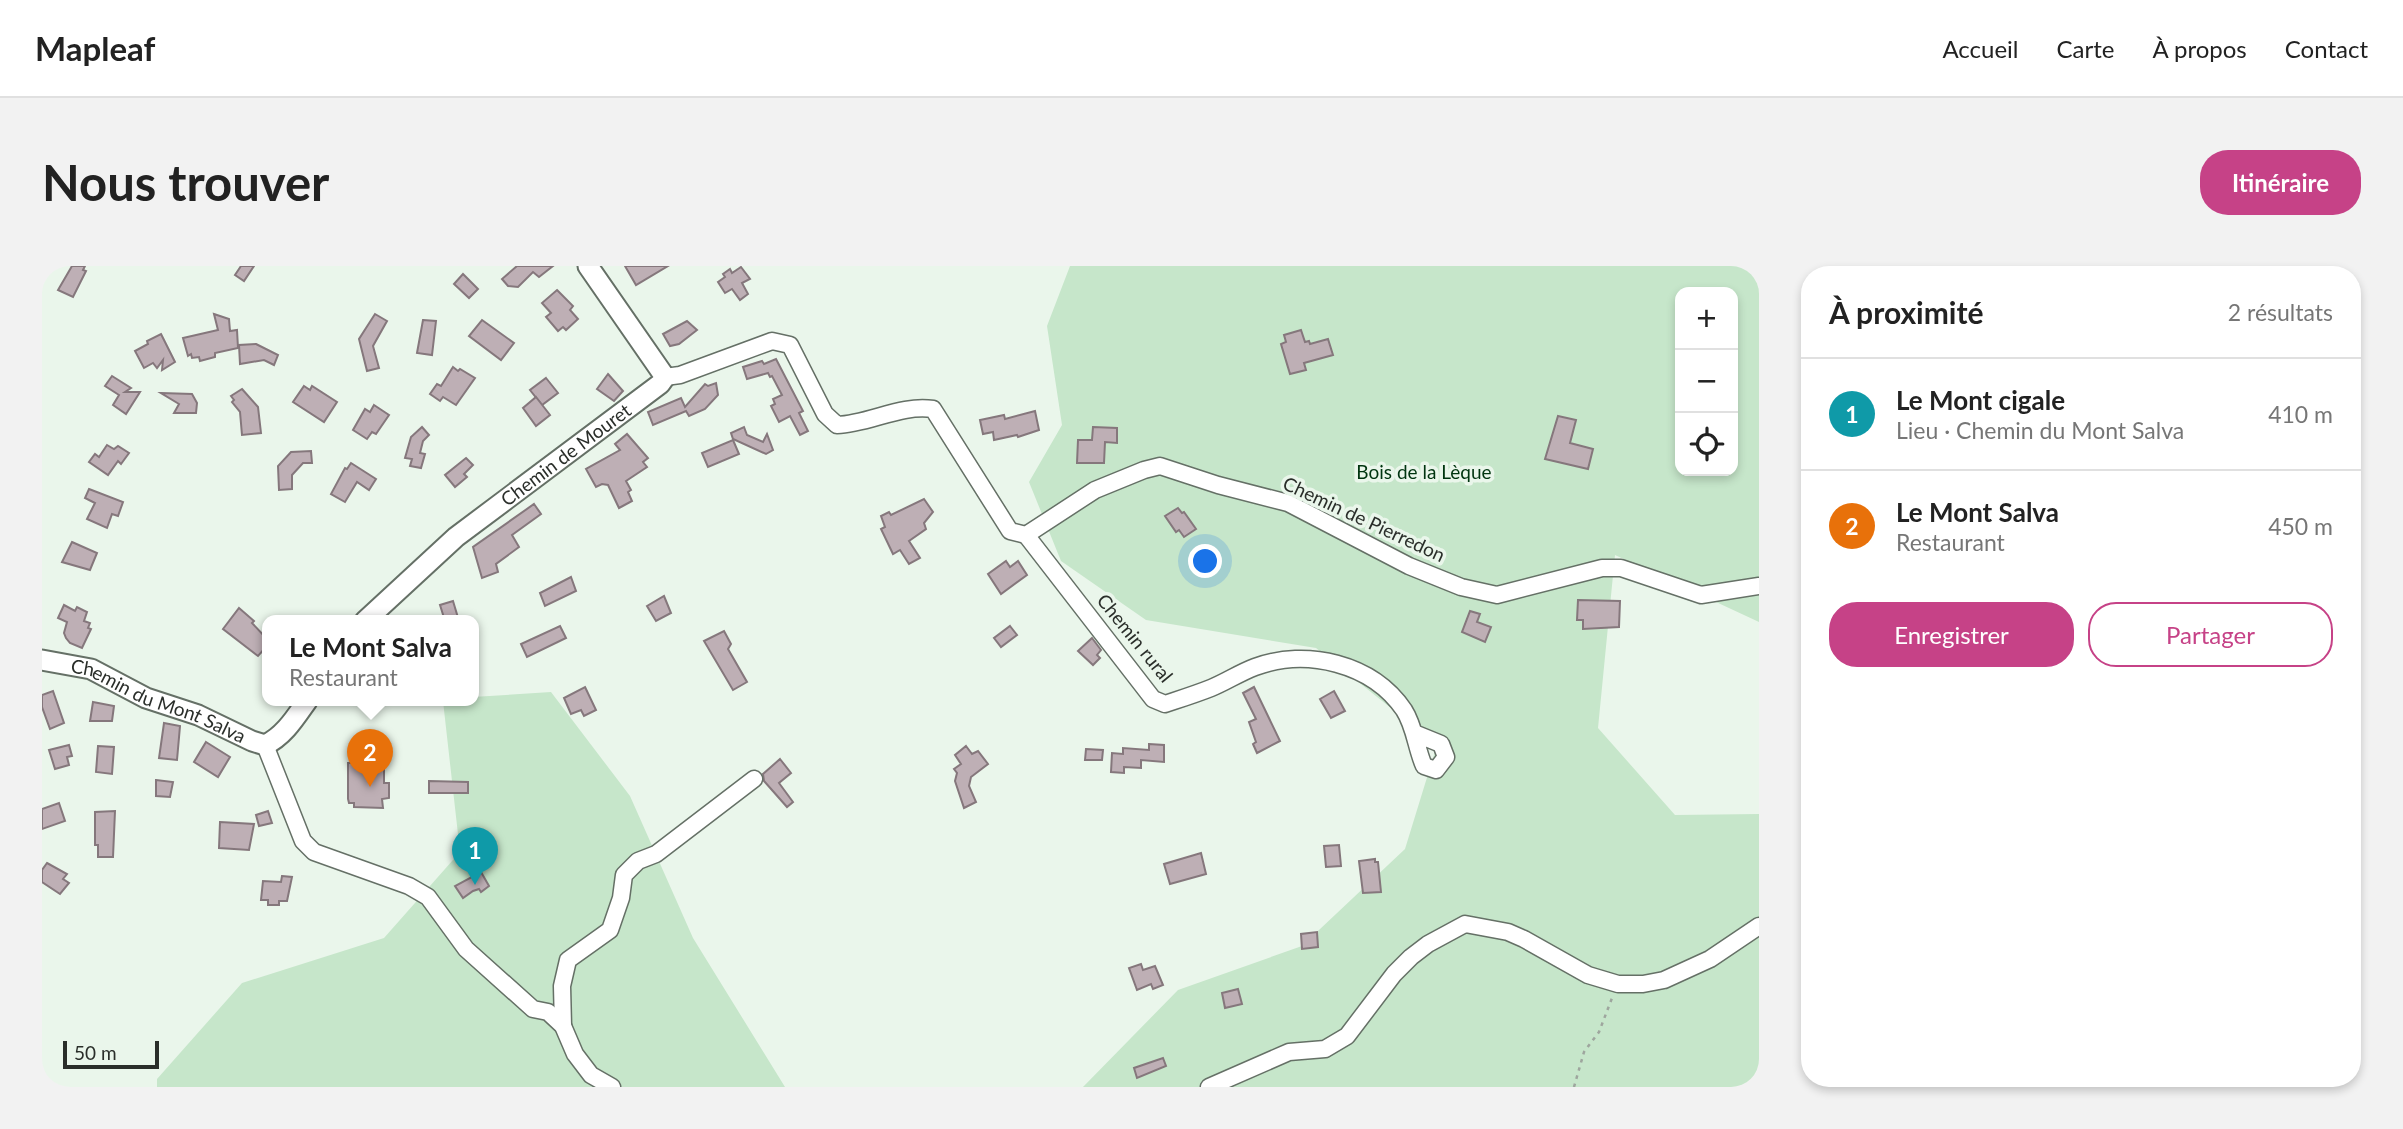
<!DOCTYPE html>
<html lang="fr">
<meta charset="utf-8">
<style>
:root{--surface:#fff;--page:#f2f2f2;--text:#222;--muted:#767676;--line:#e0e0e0;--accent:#c64287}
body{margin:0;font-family:Lato,sans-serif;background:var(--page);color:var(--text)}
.controls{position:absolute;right:21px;top:21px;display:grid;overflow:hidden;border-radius:14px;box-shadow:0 4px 10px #0003}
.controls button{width:63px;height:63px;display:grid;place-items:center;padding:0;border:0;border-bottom:2px solid var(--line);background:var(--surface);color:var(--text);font:35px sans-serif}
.scale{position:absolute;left:21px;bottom:18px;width:96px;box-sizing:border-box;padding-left:7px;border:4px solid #2a2e2a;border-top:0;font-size:19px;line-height:24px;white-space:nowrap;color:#2a2e2a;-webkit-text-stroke:5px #eaf6eb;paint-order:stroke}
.you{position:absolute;left:1164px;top:296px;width:24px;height:24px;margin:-18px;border:5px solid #fff;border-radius:50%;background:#1a73e8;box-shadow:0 0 0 10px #1a73e833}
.badge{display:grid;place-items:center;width:46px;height:46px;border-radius:50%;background:var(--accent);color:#fff;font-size:23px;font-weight:700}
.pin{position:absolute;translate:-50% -58px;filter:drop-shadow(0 2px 4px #0008)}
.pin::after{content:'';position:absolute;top:37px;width:24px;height:21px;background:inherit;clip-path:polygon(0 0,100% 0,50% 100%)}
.popup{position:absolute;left:220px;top:349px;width:217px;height:91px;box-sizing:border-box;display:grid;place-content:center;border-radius:14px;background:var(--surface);filter:drop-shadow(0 2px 5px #0005);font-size:23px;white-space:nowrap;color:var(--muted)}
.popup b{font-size:26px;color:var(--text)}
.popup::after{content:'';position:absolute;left:50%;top:100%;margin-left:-14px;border:14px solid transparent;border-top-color:var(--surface)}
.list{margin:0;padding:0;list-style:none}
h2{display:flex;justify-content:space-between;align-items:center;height:91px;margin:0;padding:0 28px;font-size:30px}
h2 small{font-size:23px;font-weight:400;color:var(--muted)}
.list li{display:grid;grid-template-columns:46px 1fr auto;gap:21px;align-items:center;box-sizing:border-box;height:112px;padding:0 28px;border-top:2px solid var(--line)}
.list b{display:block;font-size:26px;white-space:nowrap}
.list p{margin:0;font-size:23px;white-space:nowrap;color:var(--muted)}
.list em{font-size:23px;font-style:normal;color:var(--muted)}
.actions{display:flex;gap:14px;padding:21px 28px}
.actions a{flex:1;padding:16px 0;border:2px solid var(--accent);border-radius:28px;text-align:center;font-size:24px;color:var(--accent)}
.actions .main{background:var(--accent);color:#fff}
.icon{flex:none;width:38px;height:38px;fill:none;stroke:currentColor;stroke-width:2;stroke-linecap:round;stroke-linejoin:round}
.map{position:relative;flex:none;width:1717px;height:821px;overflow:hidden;border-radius:28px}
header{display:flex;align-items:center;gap:42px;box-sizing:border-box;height:98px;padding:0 35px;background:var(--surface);border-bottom:2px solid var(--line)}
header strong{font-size:33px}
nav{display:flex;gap:38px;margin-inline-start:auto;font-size:24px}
.intro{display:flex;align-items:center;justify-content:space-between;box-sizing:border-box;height:168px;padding:0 42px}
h1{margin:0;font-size:49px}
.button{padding:18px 32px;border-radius:28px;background:var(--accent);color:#fff;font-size:24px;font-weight:700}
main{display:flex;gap:42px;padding:0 42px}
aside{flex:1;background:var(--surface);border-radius:28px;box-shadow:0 4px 10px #0003}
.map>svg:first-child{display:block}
.green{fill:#c6e6ca;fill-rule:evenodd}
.building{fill:#beafb5;stroke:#85777c;stroke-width:2}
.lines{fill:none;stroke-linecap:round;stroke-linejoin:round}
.minor-casing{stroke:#657066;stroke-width:19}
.tertiary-casing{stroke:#657066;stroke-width:23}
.path{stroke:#9ea69e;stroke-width:2.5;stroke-dasharray:3.5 5;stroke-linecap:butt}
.minor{stroke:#fff;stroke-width:16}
.tertiary{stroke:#fff;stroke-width:19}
.labels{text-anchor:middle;stroke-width:7;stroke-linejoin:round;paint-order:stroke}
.street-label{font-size:19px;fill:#2a2e2a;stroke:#eaf6eb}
.park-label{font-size:19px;fill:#003510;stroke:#eaf6eb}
</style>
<header>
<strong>Mapleaf</strong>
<nav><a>Accueil</a><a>Carte</a><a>À propos</a><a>Contact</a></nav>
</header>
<div class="intro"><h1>Nous trouver</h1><a class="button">Itinéraire</a></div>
<main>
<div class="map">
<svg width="1717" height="821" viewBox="0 0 1717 821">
<rect width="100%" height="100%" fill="#eaf6eb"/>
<g class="green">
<path d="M1028,0H1717V356L1573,289L1556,462L1633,549L1717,548V821H1041L1136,724L1260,680L1363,583L1395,479L1274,382L1104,354L1019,295L987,216L1020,159L1005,60ZM1638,26H1691V205H1638Z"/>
<path d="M509,426L588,530L651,672L743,821H115V813L200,717L342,672L418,586L401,435H431V431Z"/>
</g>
<g class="building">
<path d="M30,0H43L41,4L44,5L31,31L16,24Z"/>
<path d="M199,0H212L202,15L193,9Z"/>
<path d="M475,0H511L497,11L491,6L476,21L466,20L460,13Z"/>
<path d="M583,0H626L594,19Z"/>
<path d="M699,1L708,13L700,17L706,28L698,34L690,23L683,27L676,16L683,11L681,8L688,3L690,7Z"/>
<path d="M421,8L436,23L427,32L412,18Z"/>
<path d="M515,24L531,40L528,44L536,53L524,64L521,61L516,65L504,51L509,47L500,37Z"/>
<path d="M172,48L187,53L188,65L195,64L196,82L173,87V91L158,95L157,91L150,92L149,88L146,90L141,72L176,64Z"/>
<path d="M333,48L345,55L331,80L337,102L325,105L317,73Z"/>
<path d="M381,54L394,55L390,89L375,87Z"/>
<path d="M440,54L472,77L459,94L427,70Z"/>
<path d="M645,55L655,64L637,78L628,80L621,68Z"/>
<path d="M1259,64L1263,76L1267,75L1268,78L1286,73L1291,89L1262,97L1264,104L1248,108L1239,78L1244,76L1242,69Z"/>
<path d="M119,68L133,96L120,104L121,94L115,102L111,97L102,102L93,85L106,78L105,75Z"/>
<path d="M214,78L236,89L232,99L222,94L198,98L197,79Z"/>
<path d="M734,93L761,145L757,147L766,165L758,169L748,150L737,156L729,140L733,138L731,133L740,129L730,110L728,111L726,107L705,113L701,101L720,95L722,98Z"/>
<path d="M411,101L416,105L418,103L433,112L414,139L401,131L398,135L388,128L395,118L399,120Z"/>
<path d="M566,108L581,125L572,135L555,123Z"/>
<path d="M70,110L89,122L83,126H98L84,148L71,139L77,129L63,120Z"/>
<path d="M504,112L516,127L500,139L488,124Z"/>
<path d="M674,117L676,129L663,143L647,150L644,145L611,159L606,146L639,132L643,141L663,118L666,120Z"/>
<path d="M262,120L268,124L270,120L295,136L282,156L251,136Z"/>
<path d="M200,123L216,141L219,167L200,169L198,146L190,136L192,134L189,130Z"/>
<path d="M119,127L150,128L155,137L154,147H132L137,138Z"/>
<path d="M494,131L508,149L494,160L481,142Z"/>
<path d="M332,139L347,149L334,168L330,166L325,173L311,164L323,143L328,146Z"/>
<path d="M993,145L997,164L976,171L975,169L952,174L951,166L941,168L938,154L962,149L963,153Z"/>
<path d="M1516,150L1534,154L1528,177L1551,183L1546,203L1503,193Z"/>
<path d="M380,161L387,169L381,175L378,187L383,188L379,202L368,200L370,193L363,192L369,171Z"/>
<path d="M702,161L705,169L721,176L725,168L731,184L724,188L691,173L689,167Z"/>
<path d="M1051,161L1075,162V177L1063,176L1062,197H1035L1036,174H1050Z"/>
<path d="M585,168L606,192L601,196L605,201L584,215L589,224L586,226L590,235L577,242L566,219L560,218L554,221L544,203L578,184L573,178Z"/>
<path d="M691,174L697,188L666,201L660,187Z"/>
<path d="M65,179L72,183L76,180L87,187L79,198L76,195L66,209L47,196L53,188L57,191Z"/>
<path d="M269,185L270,197H261L250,209V223L237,224L236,200L249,186Z"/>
<path d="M424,192L431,199L422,208L425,211L413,221L403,209Z"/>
<path d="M309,197L334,213L327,224L315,216L303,236L289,228L303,202L305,203Z"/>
<path d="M47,223L81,236L76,250L70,248L65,262L45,253L53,237L43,232Z"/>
<path d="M882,233L891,246L882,257L884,263L867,275L878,292L867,298L858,284L851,288L839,263L843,261L839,250L847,246L849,249Z"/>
<path d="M492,238L499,248L470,269L477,281L454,298L456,306L440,312L431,281Z"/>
<path d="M1136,242L1140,247L1142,246L1154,263L1142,271L1137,264L1134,266L1123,250Z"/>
<path d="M30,276L55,287L48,304L20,296Z"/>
<path d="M964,295L968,301L976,295L985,309L959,328L946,308Z"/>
<path d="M529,311L534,325L503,340L498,327Z"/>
<path d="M622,330L629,347L614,355L605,340Z"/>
<path d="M1536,334L1578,335L1577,361L1541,363V354H1535Z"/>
<path d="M411,335L417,355H403L398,339Z"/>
<path d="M22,339L33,345L35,341L45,346L42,355L48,357L46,362L49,363L40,382L28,377L24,372L22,367L25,356L16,352Z"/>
<path d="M197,342L212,355L210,357L225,373V380L216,390L181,363Z"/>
<path d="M1428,345L1438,348L1435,356L1449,361L1443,376L1420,366Z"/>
<path d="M518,360L524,372L485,391L479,378Z"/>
<path d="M968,360L975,369L959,381L952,372Z"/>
<path d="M682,365L689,378L686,383L705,416L691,424L662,375Z"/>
<path d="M1050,372L1059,384L1055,389L1058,392L1051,399L1036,385Z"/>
<path d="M543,421L554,444L542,450L539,444L529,448L522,432Z"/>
<path d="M1212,421L1238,475L1215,487L1211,478L1214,476L1207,456L1214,453L1201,427Z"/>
<path d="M11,425L22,457L8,463L0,441V429Z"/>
<path d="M1292,425L1303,445L1289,452L1278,433Z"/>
<path d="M51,436L72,440L70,455H48Z"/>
<path d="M122,457L138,460L135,494L117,492Z"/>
<path d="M164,476L188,491L176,511L152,496Z"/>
<path d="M1107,478L1122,479V496L1099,494V502L1082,501V507L1069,506L1070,487L1081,488V482L1107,484Z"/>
<path d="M27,479L30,490L25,491L27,499L13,503L7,484Z"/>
<path d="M56,480L72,481L70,508L54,506Z"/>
<path d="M924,480L930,488L936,485L946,498L929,511L927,520L934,536L922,542L913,515L915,507L912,503L919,498L913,489Z"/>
<path d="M1044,483L1061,484L1060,494H1043Z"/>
<path d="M738,493L749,507L737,517L751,536L745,541L722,515L721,508Z"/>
<path d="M342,495V517H347V532L340,533L341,542L312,541V537H307L306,533V497Z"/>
<path d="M114,514L131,516L128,531L114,530Z"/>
<path d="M387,515L426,516V527H387Z"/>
<path d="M17,537L23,555L0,563V543Z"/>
<path d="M73,545L71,591H56V579H53V546Z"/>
<path d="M226,545L230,557L217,560L214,549Z"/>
<path d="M178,556L212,558L207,584L177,582Z"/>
<path d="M1297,579L1299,600L1284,601L1282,580Z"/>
<path d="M1159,587L1164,608L1128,618L1122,598Z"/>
<path d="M1333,593V596H1336L1339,626L1321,627L1317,595Z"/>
<path d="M5,597L25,608L21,613L27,617L18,628L0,616V604Z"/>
<path d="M439,606L447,620L439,626L437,623L431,625L421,632L413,620Z"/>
<path d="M240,610L250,611L245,635H237V639H226V634H219L221,615L239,616Z"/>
<path d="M1275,666L1276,681L1260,683L1259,668Z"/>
<path d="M1099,698L1101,704L1113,700L1121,719L1111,723L1109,718L1095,724L1087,702Z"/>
<path d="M1196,723L1200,738L1183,742L1180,727Z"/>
<path d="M1121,792L1124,800L1095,812L1092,802Z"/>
</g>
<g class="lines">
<g class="minor-casing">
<g id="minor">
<path d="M623,111L638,109L730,75L748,79L783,148L795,159C827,158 859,138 891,143L968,265L984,269L1053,224L1102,204L1118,200L1176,219L1246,237L1367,300L1419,321L1455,329L1560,302H1579L1659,329L1717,320"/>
<path d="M984,269L1111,433L1123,438C1138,433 1154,428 1169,422C1184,416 1197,407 1213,401C1264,382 1330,397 1362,444C1373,461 1374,482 1382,500L1394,504L1404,491L1399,478L1372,467"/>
<path d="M223,479L261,575L272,586L367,620L386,631L424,683L491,743L506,746L521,760L533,788L549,809L570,821"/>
<path d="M521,760L520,720L526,694L568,664L579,632L582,609L596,595L614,588L712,513"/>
<path d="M1167,821L1247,786L1283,783L1305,770L1352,708L1369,691L1386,678L1423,658L1466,666L1482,673L1546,709L1576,718H1601L1622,714L1668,693L1717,660"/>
</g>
</g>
<g class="tertiary-casing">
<g id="tertiary">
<path id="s1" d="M323,355L414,271L618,118L623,111L546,0"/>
<path id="s2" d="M0,394L49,403L104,432L156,449L210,475L223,479C242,470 253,452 265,435"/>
</g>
</g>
<path class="path" d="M1532,821L1542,786L1557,766L1570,732"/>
<use href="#minor" class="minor"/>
<use href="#tertiary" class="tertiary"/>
</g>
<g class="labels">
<g class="street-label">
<text dy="7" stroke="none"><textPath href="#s1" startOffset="261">Chemin de Mouret</textPath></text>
<text transform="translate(1322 253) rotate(25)" y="7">Chemin de Pierredon</text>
<text transform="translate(1093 372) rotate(51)" y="7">Chemin rural</text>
<text dy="7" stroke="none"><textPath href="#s2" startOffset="124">Chemin du Mont Salva</textPath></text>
</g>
<g class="park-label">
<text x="1382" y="213">Bois de la Lèque</text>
</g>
</g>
</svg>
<div class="controls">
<button>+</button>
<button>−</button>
<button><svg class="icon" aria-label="locate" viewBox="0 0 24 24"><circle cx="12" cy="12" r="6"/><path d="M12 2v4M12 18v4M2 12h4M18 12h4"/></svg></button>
</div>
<div class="scale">50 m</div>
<div class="you"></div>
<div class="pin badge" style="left:433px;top:619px;background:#0f9aa8">1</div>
<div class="pin badge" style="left:328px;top:521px;background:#e8710a">2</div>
<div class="popup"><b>Le Mont Salva</b>Restaurant</div>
</div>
<aside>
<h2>À proximité<small>2 résultats</small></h2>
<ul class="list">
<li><span class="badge" style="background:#0f9aa8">1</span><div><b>Le Mont cigale</b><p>Lieu · Chemin du Mont Salva</p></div><em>410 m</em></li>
<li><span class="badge" style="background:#e8710a">2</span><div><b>Le Mont Salva</b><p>Restaurant</p></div><em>450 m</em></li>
</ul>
<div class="actions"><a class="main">Enregistrer</a><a>Partager</a></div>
</aside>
</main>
